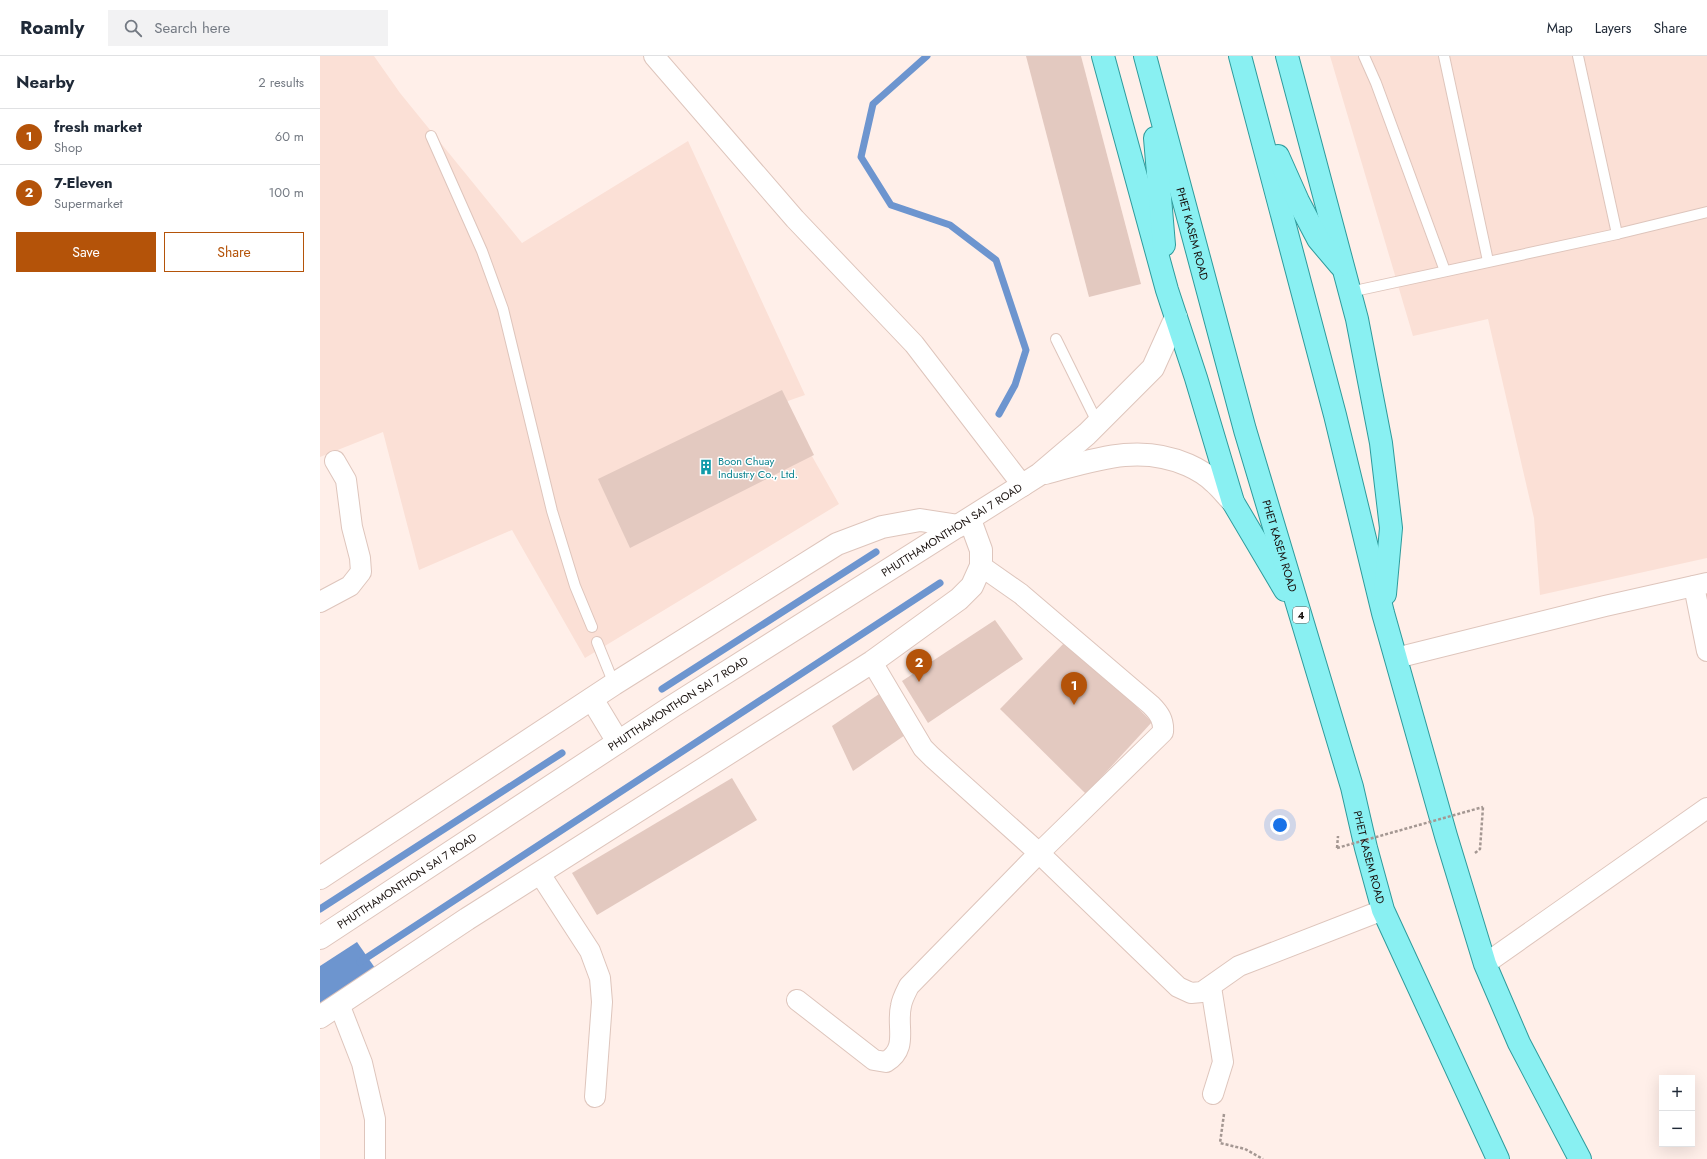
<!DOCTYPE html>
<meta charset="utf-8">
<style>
:root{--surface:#fff;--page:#f2f2f3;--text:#1f2937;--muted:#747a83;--line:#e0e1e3;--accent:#b45309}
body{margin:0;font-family:Jost,sans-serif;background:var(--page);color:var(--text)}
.controls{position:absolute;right:12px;bottom:12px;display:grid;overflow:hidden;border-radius:0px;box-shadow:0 4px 16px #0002}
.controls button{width:36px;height:36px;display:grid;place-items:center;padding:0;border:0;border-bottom:1px solid var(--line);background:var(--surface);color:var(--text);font:20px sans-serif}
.you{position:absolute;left:960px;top:769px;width:14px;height:14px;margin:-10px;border:3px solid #fff;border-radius:50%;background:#1a73e8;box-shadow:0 0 0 6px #1a73e833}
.badge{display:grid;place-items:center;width:26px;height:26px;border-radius:50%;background:var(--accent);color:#fff;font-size:13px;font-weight:700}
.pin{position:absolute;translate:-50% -33px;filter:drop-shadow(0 1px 2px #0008)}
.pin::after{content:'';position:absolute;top:21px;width:14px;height:12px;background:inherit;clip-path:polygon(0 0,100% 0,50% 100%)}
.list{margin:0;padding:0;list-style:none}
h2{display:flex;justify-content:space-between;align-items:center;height:52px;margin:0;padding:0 16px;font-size:17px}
h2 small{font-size:13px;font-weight:400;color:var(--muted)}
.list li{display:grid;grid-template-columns:26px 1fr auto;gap:12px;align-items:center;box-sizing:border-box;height:56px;padding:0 16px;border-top:1px solid var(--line)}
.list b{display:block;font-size:15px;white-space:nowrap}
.list p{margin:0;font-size:13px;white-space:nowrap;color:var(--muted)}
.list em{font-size:13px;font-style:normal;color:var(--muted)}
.actions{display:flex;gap:8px;padding:12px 16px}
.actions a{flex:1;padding:9px 0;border:1px solid var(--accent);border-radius:0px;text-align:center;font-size:14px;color:var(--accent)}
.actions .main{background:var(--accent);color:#fff}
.icon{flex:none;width:22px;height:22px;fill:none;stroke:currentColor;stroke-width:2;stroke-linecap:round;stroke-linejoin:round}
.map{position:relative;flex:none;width:1387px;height:1103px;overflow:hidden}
header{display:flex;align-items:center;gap:24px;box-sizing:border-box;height:56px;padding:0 20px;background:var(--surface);border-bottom:1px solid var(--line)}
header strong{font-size:19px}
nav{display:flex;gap:22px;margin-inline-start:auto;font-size:14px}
.search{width:280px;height:36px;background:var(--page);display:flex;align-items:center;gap:10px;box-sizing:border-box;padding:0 14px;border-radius:0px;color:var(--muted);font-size:15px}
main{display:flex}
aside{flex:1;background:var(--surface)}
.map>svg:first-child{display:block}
.built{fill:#fbe0d6}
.water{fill:#6d95cf}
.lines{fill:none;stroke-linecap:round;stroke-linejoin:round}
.stream{stroke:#6d95cf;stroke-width:7}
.building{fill:#e3c9c0}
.lane-casing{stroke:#dec5bc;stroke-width:12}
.street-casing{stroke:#dec5bc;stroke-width:22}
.secondary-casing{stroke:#dec5bc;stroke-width:24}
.primary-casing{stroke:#2e9b9c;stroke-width:24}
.path{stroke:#a49792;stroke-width:2.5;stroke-dasharray:3 2;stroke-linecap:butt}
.lane{stroke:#fff;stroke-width:10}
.street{stroke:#fff;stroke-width:20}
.secondary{stroke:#fff;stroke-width:22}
.primary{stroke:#89f0f2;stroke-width:22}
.path-bridge{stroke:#a49792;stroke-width:2.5;stroke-dasharray:3 2;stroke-linecap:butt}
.labels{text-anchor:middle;stroke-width:3;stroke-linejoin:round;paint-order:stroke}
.shield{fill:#fff;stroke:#5d5755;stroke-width:1}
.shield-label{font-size:10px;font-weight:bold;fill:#170f0c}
.street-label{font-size:11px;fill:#170f0c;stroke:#fff}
.culture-label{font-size:11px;fill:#0d838f;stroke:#fff;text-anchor:start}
</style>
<header>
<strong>Roamly</strong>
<div class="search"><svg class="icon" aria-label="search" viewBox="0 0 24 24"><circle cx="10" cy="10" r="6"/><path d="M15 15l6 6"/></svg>Search here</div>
<nav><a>Map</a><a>Layers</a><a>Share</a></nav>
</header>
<main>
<aside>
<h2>Nearby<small>2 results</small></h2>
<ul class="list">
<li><span class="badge">1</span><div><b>fresh market</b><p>Shop</p></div><em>60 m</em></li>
<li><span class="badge">2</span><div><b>7-Eleven</b><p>Supermarket</p></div><em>100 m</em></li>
</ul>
<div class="actions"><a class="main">Save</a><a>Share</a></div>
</aside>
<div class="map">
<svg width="1387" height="1103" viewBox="0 0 1387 1103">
<rect width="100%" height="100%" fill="#ffefe9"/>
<g class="built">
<path d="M0,0H54L80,37L202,187L368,85L485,339L462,347L519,448L265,602L192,474L99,514L63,376L0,401Z"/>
<path d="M1010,0H1387V502L1220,539L1214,462L1168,263L1093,280Z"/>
</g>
<path class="water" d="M37,886L55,912L0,948V910Z"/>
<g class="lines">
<g class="stream">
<path d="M607,0L553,48L541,101L571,149L630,169L676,204L706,294L695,329L679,358"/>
<path d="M342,633L556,496"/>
<path d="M0,853L242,697"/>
<path d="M40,906L620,527"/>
</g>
</g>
<g class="building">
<path d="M706,0H761L821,228L769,241Z"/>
<path d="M462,334L494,399L310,492L278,423Z"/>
<path d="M675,564L703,603L608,667L582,625Z"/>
<path d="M748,583L832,666L766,738L680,653Z"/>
<path d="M565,634L588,677L533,715L512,670Z"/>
<path d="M412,722L437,764L277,859L252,817Z"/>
</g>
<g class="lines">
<g class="lane-casing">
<g id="lane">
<path d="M1044,0L1056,27L1125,215"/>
<path d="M1124,0L1168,205"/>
<path d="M1258,0L1297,178"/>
<path d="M111,80L162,195L183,253L232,455L255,530L272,571"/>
<path d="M1030,236L1297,178L1387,156"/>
<path d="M736,283L778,368"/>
<path d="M277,586L294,628"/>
</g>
</g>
<g class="street-casing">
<g id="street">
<path d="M334,0L475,163L594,288L703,430"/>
<path d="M1374,530L1387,595"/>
<path d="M0,546L30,530L41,516L40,502L32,471L26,424L15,405"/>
<path d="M1076,602L1285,550L1387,527"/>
<path d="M552,606L603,692L612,701L719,797L858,931L871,937L882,936L919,910L1063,854"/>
<path d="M220,818L270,895L280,922L282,946L275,1041"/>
<path d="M1165,908L1387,752"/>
<path d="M891,931L903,1006L893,1038"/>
<path d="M477,944L554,1004L566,1006C589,992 576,971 581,950C582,943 586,936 589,930L719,797L843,676C844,664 839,657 831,649L701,538L661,510"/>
<path d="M19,948L42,1007L55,1063V1103"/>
</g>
</g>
<g class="secondary-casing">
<g id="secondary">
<path d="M725,417C774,404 819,387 868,409C877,413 887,419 894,426C901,432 907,440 913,446"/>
<path d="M272,643L298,686"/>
<path d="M0,822L294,628L517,488L562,471L600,464L639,470"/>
<path id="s1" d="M0,882L353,650L720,418L767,378L833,312L856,261"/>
<path d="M0,961L147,863L552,606L639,543L652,530L661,510V494L650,464"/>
</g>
</g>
<g class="primary-casing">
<g id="primary">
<path d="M783,0L847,234L876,322L913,446L965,534"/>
<path id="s2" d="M825,0L925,374L1032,731L1046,792L1063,854L1178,1103"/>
<path d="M920,0L1015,359L1063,557L1126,780L1165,908L1199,987L1260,1103"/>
<path d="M967,0L1037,263L1061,387L1071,472L1065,538"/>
<path d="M835,82L844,189"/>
<path d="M958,100L978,145L998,183L1020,209"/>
</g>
</g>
<g class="path">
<path d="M1017,792L1018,780"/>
<path d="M1155,797L1160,793L1163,751"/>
<path d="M904,1058L900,1087L925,1093L943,1103"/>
</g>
<use href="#lane" class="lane"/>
<use href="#street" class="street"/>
<use href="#secondary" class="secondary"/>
<use href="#primary" class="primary"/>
<path class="path-bridge" d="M1017,792L1163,751"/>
</g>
<defs>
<g id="building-bare" transform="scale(1.2)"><path d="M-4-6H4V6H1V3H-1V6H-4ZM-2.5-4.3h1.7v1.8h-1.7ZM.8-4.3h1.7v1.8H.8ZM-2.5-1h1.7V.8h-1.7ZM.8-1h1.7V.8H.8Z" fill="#0f9aa8" stroke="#fff" stroke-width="2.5" paint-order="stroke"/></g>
</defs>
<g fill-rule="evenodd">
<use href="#building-bare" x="386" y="411"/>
</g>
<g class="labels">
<rect class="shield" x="973" y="551" width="16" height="16" rx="3"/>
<g class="shield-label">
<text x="981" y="563">4</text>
</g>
<g class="street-label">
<text dy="4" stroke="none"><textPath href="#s2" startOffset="184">PHET KASEM ROAD</textPath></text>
<text dy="4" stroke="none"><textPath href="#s1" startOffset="752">PHUTTHAMONTHON SAI 7 ROAD</textPath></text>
<text dy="4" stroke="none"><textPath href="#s2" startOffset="508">PHET KASEM ROAD</textPath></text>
<text dy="4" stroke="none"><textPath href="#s1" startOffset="428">PHUTTHAMONTHON SAI 7 ROAD</textPath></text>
<text dy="4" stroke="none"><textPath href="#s2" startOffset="832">PHET KASEM ROAD</textPath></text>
<text dy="4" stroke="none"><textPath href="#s1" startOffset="104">PHUTTHAMONTHON SAI 7 ROAD</textPath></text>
</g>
<g class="culture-label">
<text x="398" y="409">Boon Chuay<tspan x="398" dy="13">Industry Co., Ltd.</tspan></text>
</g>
</g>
</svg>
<div class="controls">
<button>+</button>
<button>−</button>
</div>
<div class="you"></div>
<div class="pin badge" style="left:754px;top:649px">1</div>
<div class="pin badge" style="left:599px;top:626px">2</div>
</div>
</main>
